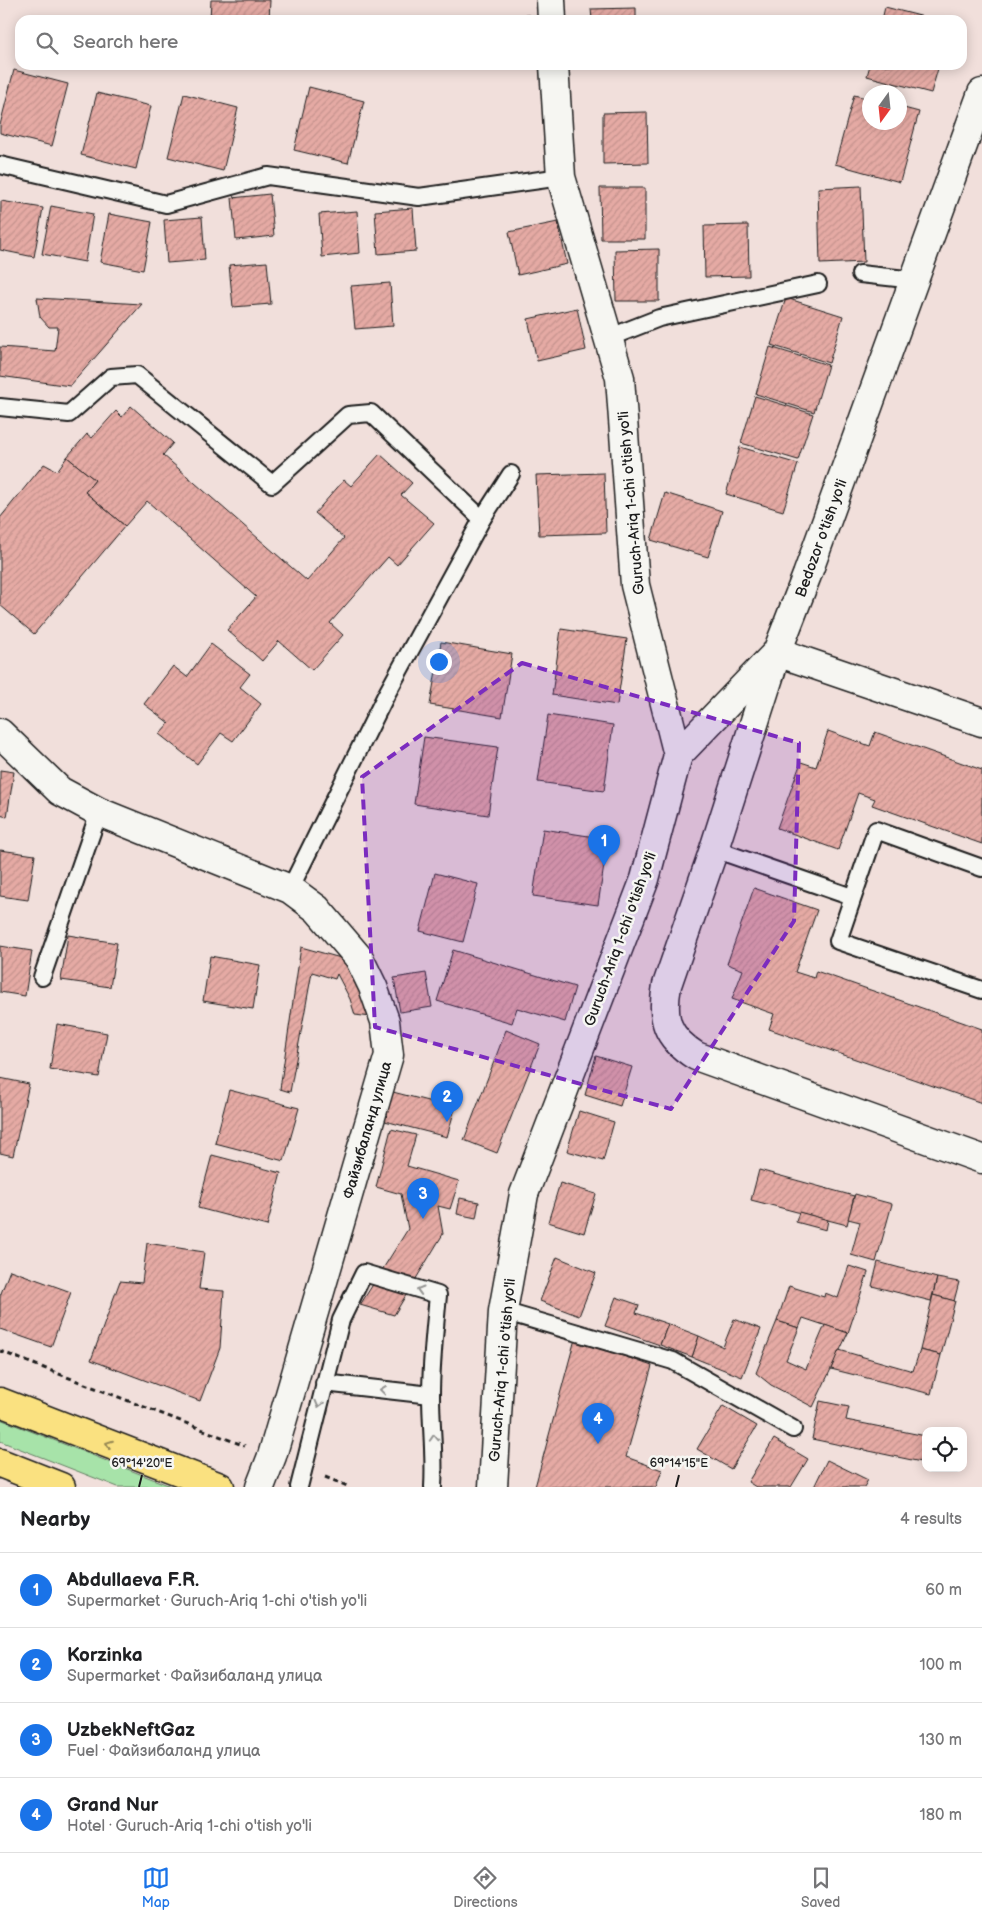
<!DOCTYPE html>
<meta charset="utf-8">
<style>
:root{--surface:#fff;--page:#f6f6f6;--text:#202124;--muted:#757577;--line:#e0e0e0;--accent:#1a73e8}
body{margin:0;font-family:"Balsamiq Sans",sans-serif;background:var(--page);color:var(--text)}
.controls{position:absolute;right:15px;bottom:15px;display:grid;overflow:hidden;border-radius:10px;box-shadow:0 2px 12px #0003}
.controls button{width:45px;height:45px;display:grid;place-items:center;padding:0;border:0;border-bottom:1px solid var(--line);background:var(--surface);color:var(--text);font:25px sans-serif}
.compass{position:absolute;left:862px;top:85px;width:45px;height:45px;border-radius:50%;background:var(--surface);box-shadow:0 2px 12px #0003;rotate:195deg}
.you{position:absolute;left:438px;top:661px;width:18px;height:18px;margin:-12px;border:4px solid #fff;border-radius:50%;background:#1a73e8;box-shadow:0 0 0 8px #1a73e833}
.badge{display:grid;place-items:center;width:32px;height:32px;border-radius:50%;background:var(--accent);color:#fff;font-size:16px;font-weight:700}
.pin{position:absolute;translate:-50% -41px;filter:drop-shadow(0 1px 2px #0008)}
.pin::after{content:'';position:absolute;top:26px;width:18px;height:15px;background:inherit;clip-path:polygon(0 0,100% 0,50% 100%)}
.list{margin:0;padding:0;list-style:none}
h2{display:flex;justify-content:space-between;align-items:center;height:65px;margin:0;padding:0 20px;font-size:21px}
h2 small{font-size:16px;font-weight:400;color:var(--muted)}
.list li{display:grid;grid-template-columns:32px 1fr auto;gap:15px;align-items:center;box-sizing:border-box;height:75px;padding:0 20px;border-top:1px solid var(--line)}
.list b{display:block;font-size:19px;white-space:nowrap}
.list p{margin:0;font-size:16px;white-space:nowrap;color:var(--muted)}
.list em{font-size:16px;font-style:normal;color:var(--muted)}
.icon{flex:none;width:28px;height:28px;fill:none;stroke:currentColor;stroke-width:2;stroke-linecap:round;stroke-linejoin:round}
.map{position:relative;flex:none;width:982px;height:1487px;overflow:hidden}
.search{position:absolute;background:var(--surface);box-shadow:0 2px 12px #0003;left:15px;right:15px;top:15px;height:55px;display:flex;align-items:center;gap:12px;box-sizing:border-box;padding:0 18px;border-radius:15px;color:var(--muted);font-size:19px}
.sheet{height:365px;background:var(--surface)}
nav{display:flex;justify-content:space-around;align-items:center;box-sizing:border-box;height:70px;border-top:1px solid var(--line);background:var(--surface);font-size:14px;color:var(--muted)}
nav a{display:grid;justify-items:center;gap:2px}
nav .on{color:var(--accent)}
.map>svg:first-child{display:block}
.grass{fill:#a7e3a9;stroke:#628062}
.building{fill:url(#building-hatch);stroke:#1c1c1c}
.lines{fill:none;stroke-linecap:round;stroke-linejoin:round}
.service-casing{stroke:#1c1c1c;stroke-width:20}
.minor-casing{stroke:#1c1c1c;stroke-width:31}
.trunk-casing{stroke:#1c1c1c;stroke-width:31}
.path{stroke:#1c1c1c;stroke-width:3;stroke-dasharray:5 4;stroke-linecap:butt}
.service{stroke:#f6f6f2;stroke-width:16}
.minor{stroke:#f6f6f2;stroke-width:28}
.trunk{stroke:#fae180;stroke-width:28}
.oneway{stroke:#949492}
.oneway2{stroke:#968853}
.marked{fill:#7b2cbf;fill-opacity:0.2;stroke:#7b2cbf;stroke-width:4;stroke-dasharray:10 6;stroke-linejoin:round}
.ticks{fill:none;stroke:#1c1c1c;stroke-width:2}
.labels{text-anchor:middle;stroke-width:5;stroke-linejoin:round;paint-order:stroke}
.street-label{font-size:15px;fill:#1c1c1c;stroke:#f6f6f2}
.ticks-label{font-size:12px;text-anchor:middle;fill:#1c1c1c;stroke:#f6f6f2;stroke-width:5;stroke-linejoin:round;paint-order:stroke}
</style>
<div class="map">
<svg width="982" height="1487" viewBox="0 0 982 1487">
<defs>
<pattern id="building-hatch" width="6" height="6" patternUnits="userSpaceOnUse" patternTransform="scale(1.25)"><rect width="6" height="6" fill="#e5aaa4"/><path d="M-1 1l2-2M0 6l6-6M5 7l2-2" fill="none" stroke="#c4928d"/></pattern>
</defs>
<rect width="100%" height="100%" fill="#f1dfdb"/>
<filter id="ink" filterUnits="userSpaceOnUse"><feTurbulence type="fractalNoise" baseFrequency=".02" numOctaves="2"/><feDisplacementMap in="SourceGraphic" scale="10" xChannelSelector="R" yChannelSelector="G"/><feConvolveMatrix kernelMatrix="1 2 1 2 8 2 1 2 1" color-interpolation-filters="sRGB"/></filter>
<g filter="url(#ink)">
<path class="grass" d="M0,1419L173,1487H118L0,1441Z"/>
<g class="building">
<path d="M211,0H270L269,20H210Z"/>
<path d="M885,7L936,20H882Z"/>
<path d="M636,8V20H592L591,9Z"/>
<path d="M530,15V20H470V18Z"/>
<path d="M870,65H939L931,93L867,76Z"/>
<path d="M14,70L68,84L52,146L0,133V125Z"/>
<path d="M309,87L364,101L348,163L294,150Z"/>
<path d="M97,93L151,106L136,169L81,155Z"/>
<path d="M184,94L238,108L223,171L168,157Z"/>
<path d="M854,95L870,99V122H900V107L919,112L900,182L835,164Z"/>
<path d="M647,112L648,163L603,164V113Z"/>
<path d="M861,186L864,262L820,264L818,188Z"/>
<path d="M600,188H645V239H601Z"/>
<path d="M270,194L274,236L236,240L232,198Z"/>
<path d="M1,201L43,208L34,257L0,250Z"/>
<path d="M51,206L93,214L85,262L42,254Z"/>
<path d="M413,208L416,251L378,254L375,211Z"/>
<path d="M357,211L360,253L322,257L319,214Z"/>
<path d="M109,214L152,222L143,270L100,262Z"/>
<path d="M202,217L205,260L167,263L164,220Z"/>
<path d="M558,222L567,264L518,275L509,232Z"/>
<path d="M748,225L749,276L705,277L704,226Z"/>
<path d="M659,249V301H616L615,250Z"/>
<path d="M267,262L271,304L233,307L229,265Z"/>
<path d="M390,283L393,326L355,329L351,286Z"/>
<path d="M37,298L142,304L70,386L0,376V347L55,351L58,327H49L40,317Z"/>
<path d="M786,298L843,316L829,363L771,345Z"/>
<path d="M577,308L586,350L537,361L528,319Z"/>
<path d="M770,347L828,365L814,412L756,394Z"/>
<path d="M755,396L813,414L798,460L741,443Z"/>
<path d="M131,406L173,443L163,455L307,581L344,538L315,513L344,480L351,486L380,454L412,483L401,495L434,523L397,565L388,557L330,623L343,635L312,670L279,641L262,661L227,630L256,597L147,501L125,526L85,492L95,480L67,457L87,434L92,438L116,411L122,417Z"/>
<path d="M740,447L798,464L783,511L726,494Z"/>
<path d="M67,457L95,480L85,492L125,526L34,634L0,605V518L44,464L57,471Z"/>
<path d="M604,473L606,533L539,535L536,475Z"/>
<path d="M665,493L722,511L708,557L651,540Z"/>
<path d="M561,629L627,639L617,705L552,695Z"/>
<path d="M441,642L512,654L502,717L430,705Z"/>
<path d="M211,644L250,674L240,687L261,704L233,741L221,733L197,764L159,734L169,723L144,704L173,666L187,677Z"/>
<path d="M548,715L613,725L604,791L538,782Z"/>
<path d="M828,731L870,746L875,732L982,770V844L872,805L875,799L858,793L838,850L777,828L801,762L816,767Z"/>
<path d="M424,737L498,747L488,815L414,804Z"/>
<path d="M0,770L14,772L7,817L0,815Z"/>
<path d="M543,829L608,839L598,905L533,896Z"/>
<path d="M0,850L35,855L28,900L0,896Z"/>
<path d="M435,873L478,884L463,942L420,931Z"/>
<path d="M754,888L817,910L795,972L814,978L816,971L982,1029V1103L769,1029L774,1014L732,999L743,970L727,964Z"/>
<path d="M68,935L117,943L110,987L61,980Z"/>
<path d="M0,946L32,951L25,996L0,992Z"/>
<path d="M301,947L348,960L371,1017L355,1015L350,999L337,974L335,979L312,972L290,1092L280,1089Z"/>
<path d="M453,950L575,987L565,1022L517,1008L512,1023L437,1001Z"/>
<path d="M210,956L260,965L253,1009L203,1001Z"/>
<path d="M426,973L432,1007L400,1012L394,978Z"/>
<path d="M57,1024L107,1033L99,1077L50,1069Z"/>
<path d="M506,1030L540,1044L497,1153L464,1140Z"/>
<path d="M596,1056L632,1067L620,1106L585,1095Z"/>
<path d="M0,1078L29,1084L13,1156L0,1153Z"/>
<path d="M229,1090L299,1108L284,1161L215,1143Z"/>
<path d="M389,1091L455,1108L447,1137L381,1120Z"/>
<path d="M579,1111L614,1122L603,1161L567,1151Z"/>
<path d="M391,1129L416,1135L407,1166L459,1181L450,1209L438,1206L443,1234L394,1315L360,1305L408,1229L401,1194L376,1187Z"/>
<path d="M212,1155L281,1173L267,1226L198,1208Z"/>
<path d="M759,1170L854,1196L847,1225L751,1200Z"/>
<path d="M560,1183L596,1194L584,1233L548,1222Z"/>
<path d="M855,1194L892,1204L876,1262L851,1255L860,1222L848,1219Z"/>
<path d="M460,1198L479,1202L476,1218L457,1214Z"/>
<path d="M799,1212L828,1220L826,1230L796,1222Z"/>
<path d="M147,1243L204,1252L199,1289L224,1291L220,1348L200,1401L91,1360L120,1281L142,1283Z"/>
<path d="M557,1257L596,1273L579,1316L540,1301Z"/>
<path d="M878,1262L937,1278L931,1301L872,1286Z"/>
<path d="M849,1266L868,1272L848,1333L803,1318L799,1328L777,1321L789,1286L824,1297L825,1293L838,1298Z"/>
<path d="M10,1270L71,1292L51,1347L0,1329V1296Z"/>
<path d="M937,1278L959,1282L954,1301L933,1295Z"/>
<path d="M933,1295L955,1301L941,1355L920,1350Z"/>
<path d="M616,1297L639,1305L636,1313L668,1324L660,1345L605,1326Z"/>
<path d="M734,1319L761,1329L742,1377L692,1357L699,1336L723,1347Z"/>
<path d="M777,1321L799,1328L786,1360L806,1369L825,1325L848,1333L813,1407L771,1385L756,1373Z"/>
<path d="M668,1324L699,1336L692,1357L660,1345Z"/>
<path d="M575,1339L652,1366L626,1457L662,1470L656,1487H535Z"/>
<path d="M839,1350L913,1371L920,1350L941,1355L931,1394L831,1369Z"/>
<path d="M820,1401L849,1407L846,1420L926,1436V1463L812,1439Z"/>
<path d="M723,1406L757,1426L731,1469L697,1449Z"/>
<path d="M774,1439L808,1459L791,1487H756L748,1482Z"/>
<path d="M827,1460L868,1480L864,1487H814Z"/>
</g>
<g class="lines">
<g class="service-casing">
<g id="service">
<path d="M0,165L166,204L268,176L419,197L561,177"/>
<path d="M860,274L915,280"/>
<path d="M608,338L659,318L818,284"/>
<path d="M0,407L69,414L111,377L137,375L272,484L348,415L371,413L482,519"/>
<path d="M714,849L852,897"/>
<path d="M982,868L876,830L838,941L982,990"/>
<path d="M290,889L386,695L482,519L511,474"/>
<path d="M42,977L99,812"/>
<path d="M503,1311L673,1361L793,1429"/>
<path d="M324,1383L431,1395"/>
<path d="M299,1487L341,1320L364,1273L438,1295C435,1328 431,1362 431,1395C431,1426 435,1456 433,1487"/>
</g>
</g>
<g class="minor-casing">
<g id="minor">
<path d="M551,0L552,20"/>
<path d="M982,93L807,575L777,652L714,849L667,985C661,1019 666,1037 696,1056L982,1159"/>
<path d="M0,733L60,791L99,812L290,889L317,909L359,958L373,987L385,1021L389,1055L272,1456L260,1487"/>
<path d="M678,755L777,652L982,722"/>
<path d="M493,1487L503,1311L524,1194L645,879L678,755L635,585L620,378L561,177L554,65"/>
</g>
</g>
<g class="trunk-casing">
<g id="trunk">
<path d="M0,1402L220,1487"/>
<path d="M0,1463L61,1487"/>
</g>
</g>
<g class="path">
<path d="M0,1351L245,1446"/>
<path d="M325,1477L350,1487"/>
</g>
<use href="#service" class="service"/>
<use href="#minor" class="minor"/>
<use href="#trunk" class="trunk"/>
</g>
<defs><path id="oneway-chevron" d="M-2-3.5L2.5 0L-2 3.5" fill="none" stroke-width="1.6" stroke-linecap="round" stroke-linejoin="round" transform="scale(1.25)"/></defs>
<g class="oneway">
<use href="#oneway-chevron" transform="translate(420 1290) rotate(-164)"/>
<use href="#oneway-chevron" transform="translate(383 1390) rotate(-173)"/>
<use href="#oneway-chevron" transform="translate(319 1404) rotate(105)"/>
<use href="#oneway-chevron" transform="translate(434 1438) rotate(-93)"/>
</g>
<use class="oneway2" href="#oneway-chevron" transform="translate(109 1444) rotate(-159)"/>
</g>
<path class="marked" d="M522,663L799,743L794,921L671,1109L375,1027L362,777Z"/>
<path class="ticks" d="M139,1487L142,1475M676,1487L679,1475"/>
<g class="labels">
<g class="street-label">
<text transform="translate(631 503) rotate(-95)" y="5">Guruch-Ariq 1-chi o'tish yo'li</text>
<text transform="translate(821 538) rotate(-70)" y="5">Bedozor o'tish yo'li</text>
<text transform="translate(620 939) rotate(-70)" y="5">Guruch-Ariq 1-chi o'tish yo'li</text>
<text transform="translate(367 1130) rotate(-74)" y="5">Файзибаланд улица</text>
<text transform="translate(502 1370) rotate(-85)" y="5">Guruch-Ariq 1-chi o'tish yo'li</text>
</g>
</g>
<g class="ticks-label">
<text x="142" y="1467">69°14'20"E</text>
<text x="679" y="1467">69°14'15"E</text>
</g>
</svg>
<div class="controls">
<button><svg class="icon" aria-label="locate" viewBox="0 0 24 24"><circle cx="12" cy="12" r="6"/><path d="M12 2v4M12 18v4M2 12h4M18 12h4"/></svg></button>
</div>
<svg class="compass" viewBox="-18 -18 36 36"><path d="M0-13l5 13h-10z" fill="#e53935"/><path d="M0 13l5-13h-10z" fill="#757577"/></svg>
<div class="you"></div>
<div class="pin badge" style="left:604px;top:866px">1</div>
<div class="pin badge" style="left:447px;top:1122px">2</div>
<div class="pin badge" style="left:423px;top:1219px">3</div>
<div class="pin badge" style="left:598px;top:1444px">4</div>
<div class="search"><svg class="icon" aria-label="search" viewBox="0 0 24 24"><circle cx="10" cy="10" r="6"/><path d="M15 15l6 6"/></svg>Search here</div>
</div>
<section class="sheet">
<h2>Nearby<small>4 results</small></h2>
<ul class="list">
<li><span class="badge">1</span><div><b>Abdullaeva F.R.</b><p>Supermarket · Guruch-Ariq 1-chi o'tish yo'li</p></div><em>60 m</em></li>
<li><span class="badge">2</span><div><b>Korzinka</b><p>Supermarket · Файзибаланд улица</p></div><em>100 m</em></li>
<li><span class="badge">3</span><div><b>UzbekNeftGaz</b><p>Fuel · Файзибаланд улица</p></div><em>130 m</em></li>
<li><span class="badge">4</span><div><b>Grand Nur</b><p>Hotel · Guruch-Ariq 1-chi o'tish yo'li</p></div><em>180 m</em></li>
</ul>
</section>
<nav>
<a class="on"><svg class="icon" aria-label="map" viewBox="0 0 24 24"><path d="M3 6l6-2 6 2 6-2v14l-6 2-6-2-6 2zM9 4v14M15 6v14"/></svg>Map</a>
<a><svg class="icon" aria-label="directions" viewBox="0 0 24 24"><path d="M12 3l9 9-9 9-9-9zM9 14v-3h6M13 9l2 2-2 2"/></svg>Directions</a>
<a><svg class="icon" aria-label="saved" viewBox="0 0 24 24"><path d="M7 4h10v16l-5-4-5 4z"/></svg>Saved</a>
</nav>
